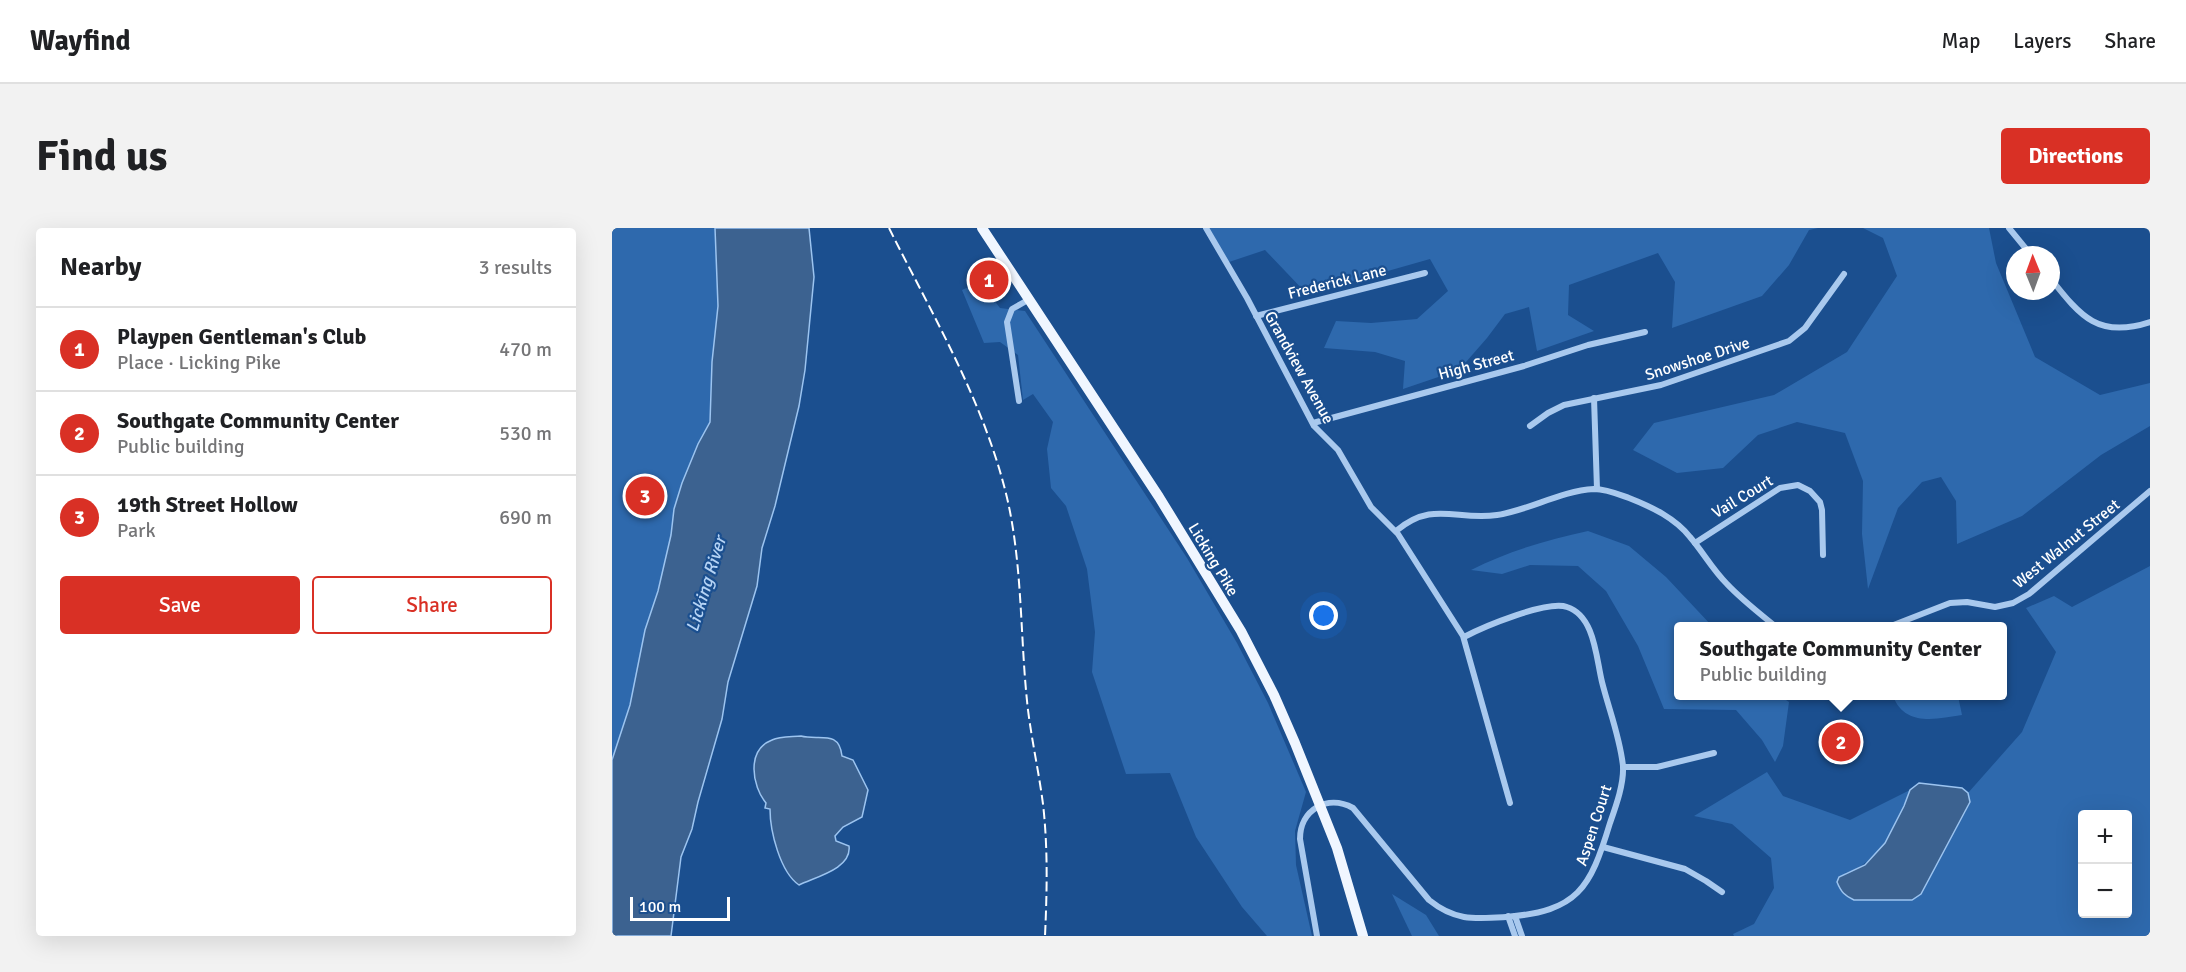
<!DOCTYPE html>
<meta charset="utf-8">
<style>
:root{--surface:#fff;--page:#f2f2f2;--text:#202124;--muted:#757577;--line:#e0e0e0;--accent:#d93025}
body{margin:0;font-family:Signika,sans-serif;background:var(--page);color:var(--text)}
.controls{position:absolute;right:18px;bottom:18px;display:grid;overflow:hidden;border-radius:6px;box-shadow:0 6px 24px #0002}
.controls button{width:54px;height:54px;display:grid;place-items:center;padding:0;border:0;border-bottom:2px solid var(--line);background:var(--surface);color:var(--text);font:30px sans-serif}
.compass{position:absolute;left:1394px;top:18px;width:54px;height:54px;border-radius:50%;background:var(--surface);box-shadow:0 6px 24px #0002;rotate:359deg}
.scale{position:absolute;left:18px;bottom:15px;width:100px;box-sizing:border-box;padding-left:6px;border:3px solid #fff;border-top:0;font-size:16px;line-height:21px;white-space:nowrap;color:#fff;-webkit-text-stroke:4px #1b4f8f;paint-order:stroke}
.you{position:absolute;left:712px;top:388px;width:21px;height:21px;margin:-15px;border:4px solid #fff;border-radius:50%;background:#1a73e8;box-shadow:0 0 0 9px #1a73e833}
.badge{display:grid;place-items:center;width:39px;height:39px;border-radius:50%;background:var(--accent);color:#fff;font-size:20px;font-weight:700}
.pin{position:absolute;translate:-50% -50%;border:3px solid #fff;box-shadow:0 2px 6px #0006}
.popup{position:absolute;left:1062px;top:394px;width:333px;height:78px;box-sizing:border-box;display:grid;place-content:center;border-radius:6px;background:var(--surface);filter:drop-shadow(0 2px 4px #0005);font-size:20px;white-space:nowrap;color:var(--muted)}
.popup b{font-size:22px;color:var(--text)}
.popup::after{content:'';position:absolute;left:50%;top:100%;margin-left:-12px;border:12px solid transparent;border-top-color:var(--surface)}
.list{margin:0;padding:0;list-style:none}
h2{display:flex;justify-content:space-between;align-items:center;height:78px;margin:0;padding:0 24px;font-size:26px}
h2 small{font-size:20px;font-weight:400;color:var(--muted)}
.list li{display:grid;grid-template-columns:39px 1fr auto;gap:18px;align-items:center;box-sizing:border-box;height:84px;padding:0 24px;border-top:2px solid var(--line)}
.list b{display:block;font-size:22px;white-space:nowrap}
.list p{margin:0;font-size:20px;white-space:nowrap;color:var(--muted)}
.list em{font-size:20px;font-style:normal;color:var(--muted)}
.actions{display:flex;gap:12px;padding:18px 24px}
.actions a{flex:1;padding:14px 0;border:2px solid var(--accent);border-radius:6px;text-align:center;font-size:21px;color:var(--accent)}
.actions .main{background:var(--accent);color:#fff}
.map{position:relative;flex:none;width:1538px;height:708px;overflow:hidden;border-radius:6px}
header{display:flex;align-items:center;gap:36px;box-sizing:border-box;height:84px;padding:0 30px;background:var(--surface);border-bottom:2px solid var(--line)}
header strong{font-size:28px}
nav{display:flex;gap:33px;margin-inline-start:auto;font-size:21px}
.intro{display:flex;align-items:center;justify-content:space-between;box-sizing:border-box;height:144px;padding:0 36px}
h1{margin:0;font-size:42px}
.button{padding:15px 27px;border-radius:6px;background:var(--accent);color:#fff;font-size:21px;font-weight:700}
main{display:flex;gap:36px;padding:0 36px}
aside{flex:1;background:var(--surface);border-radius:6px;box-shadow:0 6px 24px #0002}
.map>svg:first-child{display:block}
.green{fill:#2e69ad;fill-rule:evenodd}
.water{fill:#3c6290;stroke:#9cc4f0;stroke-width:1.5}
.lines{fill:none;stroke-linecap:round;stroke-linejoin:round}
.street{stroke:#a9c9ee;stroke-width:6}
.primary{stroke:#f0f6ff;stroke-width:10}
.rail{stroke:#fff;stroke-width:2;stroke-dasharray:10 4.5;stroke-linecap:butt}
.labels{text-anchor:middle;stroke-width:4.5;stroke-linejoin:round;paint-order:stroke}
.street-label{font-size:16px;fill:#fff;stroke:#1b4f8f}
.water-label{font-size:18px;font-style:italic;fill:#b5d3f5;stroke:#1b4f8f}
</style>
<header>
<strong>Wayfind</strong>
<nav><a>Map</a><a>Layers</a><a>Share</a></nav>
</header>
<div class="intro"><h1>Find us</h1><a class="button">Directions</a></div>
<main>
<aside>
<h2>Nearby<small>3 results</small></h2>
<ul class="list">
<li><span class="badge">1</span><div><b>Playpen Gentleman's Club</b><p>Place · Licking Pike</p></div><em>470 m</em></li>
<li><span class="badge">2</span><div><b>Southgate Community Center</b><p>Public building</p></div><em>530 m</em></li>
<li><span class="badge">3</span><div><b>19th Street Hollow</b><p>Park</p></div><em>690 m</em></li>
</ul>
<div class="actions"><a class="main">Save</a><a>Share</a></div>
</aside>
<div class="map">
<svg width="1538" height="708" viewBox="0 0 1538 708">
<rect width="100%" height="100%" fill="#1b4f8f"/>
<g class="green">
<path d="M0,0H103L106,78L100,134L98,194L86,216L70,255L62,281L59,307L46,363L33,402L18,477L0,532Z"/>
<path d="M594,0H1206L1197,2L1177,37L1150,68L1060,100L1063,54L1046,25L957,57L956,87L982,103L925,123L917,79L893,86L875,110L847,142L791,161L793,133L763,124L712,120L724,93L759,95L805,91L836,63L818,31L695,66L653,22L614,35Z"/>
<path d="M1251,0H1377L1384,35L1423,129L1488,167L1538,155V198L1489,227L1410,288L1345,316L1344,273L1329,249L1310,254L1286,280L1256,361L1250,306L1251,253L1233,205L1185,194L1146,207L1111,240L1065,245L1021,222L1042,195L1162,167L1235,124L1285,48L1271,10Z"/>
<path d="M368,54L388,80L413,83L575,330L625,415L656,475L694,564L683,603L684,637L700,708H655L630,679L584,609L558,545L514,546L480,444L483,404L475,341L454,278L439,260L435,221L441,194L421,166L411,172L406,127L388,114L372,115L350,62Z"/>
<path d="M976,303L1017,318L1054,349L1100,398H1067V468H1168L1177,474L1171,518L1163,534L1150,512L1124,482L1052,481L1026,418L994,363L966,338L918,337L890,346L859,342C896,323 935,312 976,303Z"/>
<path d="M1538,338V708H1122L1121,706L1142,696L1162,660L1159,630L1120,596L1082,588L1155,544L1171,568L1238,592L1298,562C1286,594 1269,635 1233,645L1229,663L1235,669L1242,672H1300L1309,666L1358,575L1356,565L1410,504L1444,424L1414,380L1442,368L1460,379ZM1470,586H1516V686H1470Z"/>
<path d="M1281,468H1346L1350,487C1324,491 1293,499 1281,468Z"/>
<path d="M780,666L814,687L827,708H800Z"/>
</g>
<g class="water">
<path d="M103,0H197L202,49L193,142L187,178L163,278L150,320L145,358L116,454L110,491L86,574L80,601L69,629L59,708H0V532L18,477L33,402L46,363L59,307L62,281L70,255L86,216L98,194L100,134L106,78Z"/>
<path d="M189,508C207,513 227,501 230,528L241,532L256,562L250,589L231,599L223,608L224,613L237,618C240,641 203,649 187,657C168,644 158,603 158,581L153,580L154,575C140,558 134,522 160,512C168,508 180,509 189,508Z"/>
<path d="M1307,555L1350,560L1356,565L1358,574L1309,666L1300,672H1242C1233,668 1229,664 1225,654L1227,649L1253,637L1273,615L1292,578L1298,562Z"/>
</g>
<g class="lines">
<g class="street">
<path d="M594,0L635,70L702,198L726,222L759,279L786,306L851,408L898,575"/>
<path d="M1397,0L1419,27"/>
<path d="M1439,51C1469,89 1487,111 1538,94"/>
<path d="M644,88L813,45"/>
<path d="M982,170L985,261"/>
<path d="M407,173L395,94L400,81L416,72"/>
<path d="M701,195L912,138L976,117L1033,104"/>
<path d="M918,198L936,185L952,177L1049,157L1177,113L1193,100L1232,46"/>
<path d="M784,303C821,272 844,293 885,287C918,282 948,263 982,261C994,261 1006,266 1017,270C1040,279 1063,290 1078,309C1091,324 1100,341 1115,356C1129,371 1147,385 1163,398"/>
<path d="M1083,315L1168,260L1186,257L1198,263L1208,274L1210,282L1211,327"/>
<path d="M1279,398L1338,375L1355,374L1383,379L1401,375L1417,366L1538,263"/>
<path d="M1011,539H1045L1102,525"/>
<path d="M991,619L1073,641L1094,653L1110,664"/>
<path d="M896,688L903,708"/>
<path d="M903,688L910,708"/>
<path d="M705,708L688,611C688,582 715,566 741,580L817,672C843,693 862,691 894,689C966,683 978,661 998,595C1004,578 1012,556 1011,538C1008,509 997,482 990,454C984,430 983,388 955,379C935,372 871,399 852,409"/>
</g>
<path class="primary" d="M370,0L547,269L629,403L662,467L683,515L725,620L751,708"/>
<path class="rail" d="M277,0C321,88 374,177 396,274C411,343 408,413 416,482C420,514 427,545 431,576C436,620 435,664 433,708"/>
</g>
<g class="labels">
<g class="street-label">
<text transform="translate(725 53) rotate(-14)" y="6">Frederick Lane</text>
<text transform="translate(1085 130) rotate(-18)" y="6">Snowshoe Drive</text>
<text transform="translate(864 136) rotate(-15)" y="6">High Street</text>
<text transform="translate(688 139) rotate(61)" y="6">Grandview Avenue</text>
<text transform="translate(1130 268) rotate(-31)" y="6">Vail Court</text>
<text transform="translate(1454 315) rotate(-39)" y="6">West Walnut Street</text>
<text transform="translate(602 331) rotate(59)" y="6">Licking Pike</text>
<text transform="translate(981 597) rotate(-72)" y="6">Aspen Court</text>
</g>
<g class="water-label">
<text transform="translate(94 356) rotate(-73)" y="6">Licking River</text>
</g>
</g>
</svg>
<div class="controls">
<button>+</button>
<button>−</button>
</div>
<svg class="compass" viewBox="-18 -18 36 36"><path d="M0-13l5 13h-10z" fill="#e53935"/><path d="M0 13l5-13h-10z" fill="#757577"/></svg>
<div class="scale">100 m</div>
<div class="you"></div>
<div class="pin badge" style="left:377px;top:52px">1</div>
<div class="pin badge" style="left:1229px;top:514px">2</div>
<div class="popup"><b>Southgate Community Center</b>Public building</div>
<div class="pin badge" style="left:33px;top:268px">3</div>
</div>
</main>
